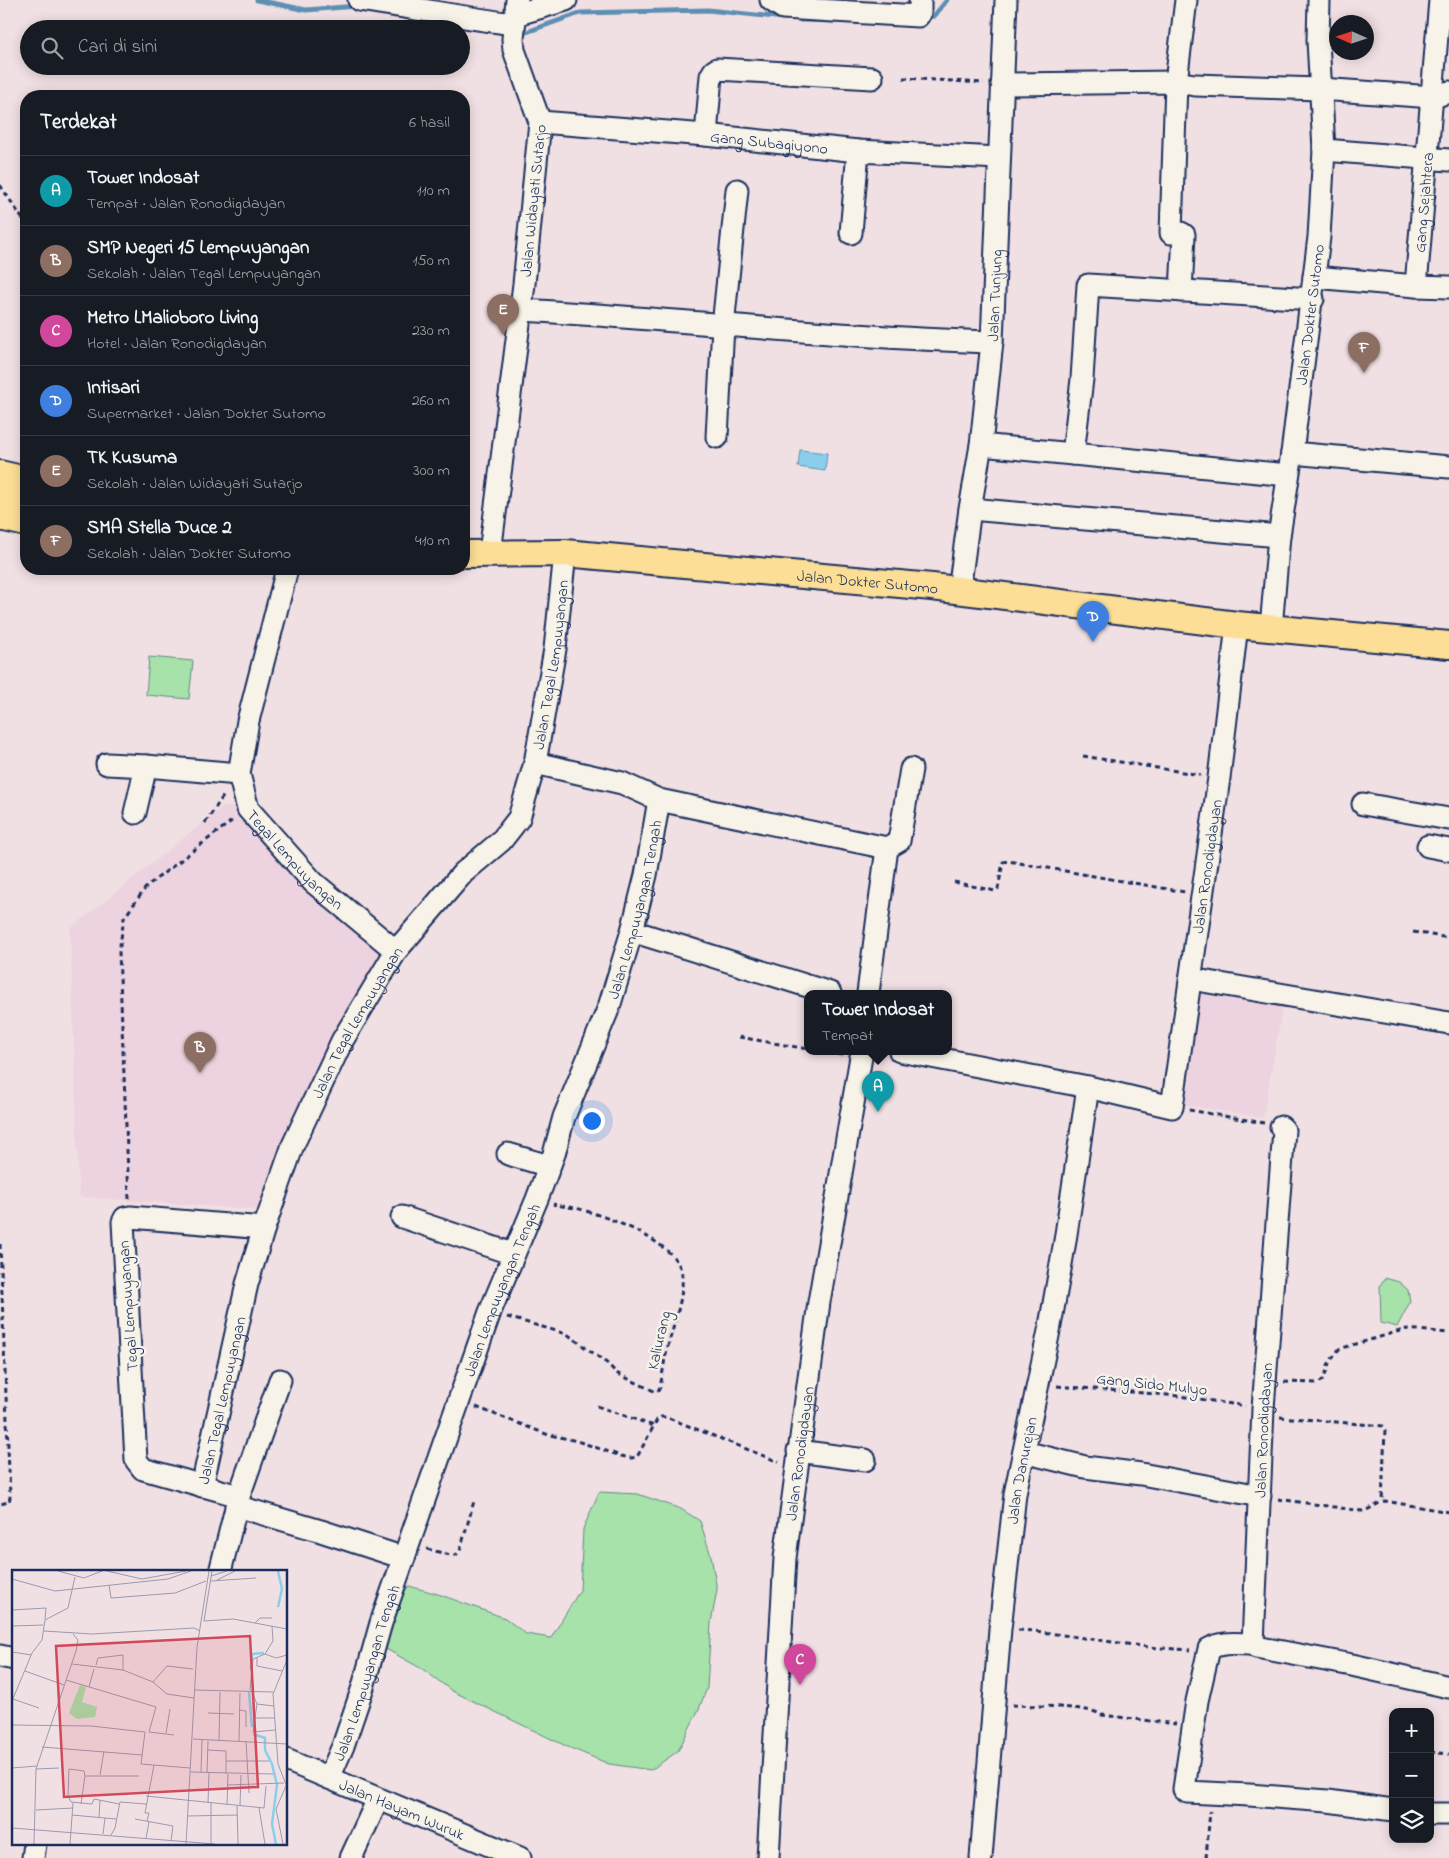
<!DOCTYPE html>
<html lang="id">
<meta charset="utf-8">
<style>
:root{--surface:#171b24;--page:#242831;--text:#f1f3f6;--muted:#9ea1a6;--line:#363941;--accent:#d93025}
body{margin:0;font-family:"Indie Flower",sans-serif;background:var(--page);color:var(--text)}
.controls{position:absolute;right:15px;bottom:15px;display:grid;overflow:hidden;border-radius:10px;box-shadow:0 2px 12px #0003}
.controls button{width:45px;height:45px;display:grid;place-items:center;padding:0;border:0;border-bottom:1px solid var(--line);background:var(--surface);color:var(--text);font:25px sans-serif}
.compass{position:absolute;left:1329px;top:15px;width:45px;height:45px;border-radius:50%;background:var(--surface);box-shadow:0 2px 12px #0003;rotate:273deg}
.you{position:absolute;left:591px;top:1120px;width:18px;height:18px;margin:-12px;border:4px solid #fff;border-radius:50%;background:#1a73e8;box-shadow:0 0 0 8px #1a73e833}
.badge{display:grid;place-items:center;width:32px;height:32px;border-radius:50%;background:var(--accent);color:#fff;font-size:16px;font-weight:700}
.pin{position:absolute;translate:-50% -41px;filter:drop-shadow(0 1px 2px #0008)}
.pin::after{content:'';position:absolute;top:26px;width:18px;height:15px;background:inherit;clip-path:polygon(0 0,100% 0,50% 100%)}
.popup{position:absolute;left:804px;top:990px;width:148px;height:65px;box-sizing:border-box;display:grid;place-content:center;border-radius:10px;background:var(--surface);filter:drop-shadow(0 1px 4px #0005);font-size:16px;white-space:nowrap;color:var(--muted)}
.popup b{font-size:19px;color:var(--text)}
.popup::after{content:'';position:absolute;left:50%;top:100%;margin-left:-10px;border:10px solid transparent;border-top-color:var(--surface)}
.list{margin:0;padding:0;list-style:none}
h2{display:flex;justify-content:space-between;align-items:center;height:65px;margin:0;padding:0 20px;font-size:21px}
h2 small{font-size:16px;font-weight:400;color:var(--muted)}
.list li{display:grid;grid-template-columns:32px 1fr auto;gap:15px;align-items:center;box-sizing:border-box;height:70px;padding:0 20px;border-top:1px solid var(--line)}
.list b{display:block;font-size:19px;white-space:nowrap}
.list p{margin:0;font-size:16px;white-space:nowrap;color:var(--muted)}
.list em{font-size:16px;font-style:normal;color:var(--muted)}
.icon{flex:none;width:28px;height:28px;fill:none;stroke:currentColor;stroke-width:2;stroke-linecap:round;stroke-linejoin:round}
.map{position:relative;flex:none;width:1449px;height:1858px;overflow:hidden}
.search{position:absolute;background:var(--surface);box-shadow:0 2px 12px #0003;left:20px;top:20px;width:450px;height:55px;display:flex;align-items:center;gap:12px;box-sizing:border-box;padding:0 18px;border-radius:28px;color:var(--muted);font-size:19px}
.panel{position:absolute;background:var(--surface);box-shadow:0 2px 12px #0003;left:20px;top:90px;width:450px;height:485px;border-radius:20px}
.map>svg:first-child{display:block}
.built{fill:#edd3df}
.green{fill:#a6e2a9;stroke:#608884}
.water{fill:#89cfeb;stroke:#5d8fb3}
.lines{fill:none;stroke-linecap:round;stroke-linejoin:round}
.stream{stroke:#5d8fb3;stroke-width:5}
.minor-casing{stroke:#1b2f5e;stroke-width:25}
.major-casing{stroke:#1b2f5e;stroke-width:30}
.path{stroke:#1b2f5e;stroke-width:3;stroke-dasharray:5 4;stroke-linecap:butt}
.minor{stroke:#f7f3e8;stroke-width:21}
.major{stroke:#fcde96;stroke-width:26}
.labels{text-anchor:middle;stroke-width:4.5;stroke-linejoin:round;paint-order:stroke}
.street-label{font-size:16px;fill:#1b2f5e;stroke:#f7f3e8}
.inset-river{fill:none;stroke:#89cfeb;stroke-width:2.5}
.inset-road{fill:none;stroke:#9b99ae;stroke-width:1}
.view{fill:#d1495b;fill-opacity:0.15;stroke:#d1495b;stroke-width:2.5}
.inset-edge{fill:none;stroke:#1b2f5e;stroke-width:2.5}
</style>
<div class="map">
<svg width="1449" height="1858" viewBox="0 0 1449 1858">
<rect width="100%" height="100%" fill="#f1e0e3"/>
<filter id="ink" filterUnits="userSpaceOnUse"><feTurbulence type="fractalNoise" baseFrequency=".02" numOctaves="2"/><feDisplacementMap in="SourceGraphic" scale="10" xChannelSelector="R" yChannelSelector="G"/><feConvolveMatrix kernelMatrix="1 2 1 2 8 2 1 2 1" color-interpolation-filters="sRGB"/></filter>
<g filter="url(#ink)">
<g class="built">
<path d="M223,806L251,808L383,950L260,1210L79,1197L70,929Z"/>
<path d="M1199,986L1284,1000L1263,1118L1179,1104Z"/>
</g>
<g class="green">
<path d="M149,657L193,661L189,699L146,695Z"/>
<path d="M1385,1278L1399,1282L1408,1290L1410,1302L1397,1327L1381,1323L1380,1285Z"/>
<path d="M599,1492L638,1494L681,1509L700,1521L711,1556L717,1590L711,1623L707,1688L699,1709L678,1751L651,1770L609,1764L568,1747L452,1691L424,1670L386,1649L384,1642L402,1595L409,1586L438,1594L505,1618L526,1634L551,1638L580,1590L583,1529Z"/>
</g>
<path class="water" d="M800,450L827,453L825,471L798,467Z"/>
<g class="lines">
<g class="stream">
<path d="M257,0L306,10L357,6"/>
<path d="M923,17L934,16L947,0"/>
<path d="M801,20L837,21"/>
<path d="M518,34H521L580,13L708,10L785,18"/>
</g>
<g class="minor-casing">
<g id="minor">
<path d="M359,0C411,7 462,18 514,24"/>
<path d="M771,0L783,8L918,16L920,13V0"/>
<path d="M515,15L566,0"/>
<path d="M1002,84L1176,82L1195,85L1320,89L1433,97L1449,92"/>
<path id="s1" d="M540,122L706,135L858,151L999,158"/>
<path d="M706,135L711,76L714,71L717,69L872,78"/>
<path d="M1324,150L1449,160"/>
<path d="M851,233L858,151"/>
<path d="M1314,277L1416,286L1449,287"/>
<path id="s2" d="M1416,286L1440,0"/>
<path d="M1181,291L1184,235L1181,233H1171L1176,82L1186,0"/>
<path d="M521,310C678,319 835,337 992,342"/>
<path d="M717,437L723,326L737,190"/>
<path d="M981,445L1288,475"/>
<path d="M1292,453L1449,467"/>
<path d="M1073,454L1082,379L1088,285L1313,299"/>
<path d="M970,509L1279,536"/>
<path id="s3" d="M490,553L524,284L540,122L514,50L513,39L517,0"/>
<path id="s4" d="M287,569L248,721L239,774L248,809L313,882L396,951"/>
<path id="s5" d="M959,591L970,509L981,445L992,342L1006,0"/>
<path id="s6" d="M1271,628L1279,536L1292,453L1319,237L1324,150L1318,40L1319,0"/>
<path d="M535,763L622,783L659,800L887,848"/>
<path d="M107,764L146,766"/>
<path d="M1363,804L1449,819"/>
<path d="M135,813L146,766L239,774"/>
<path d="M1428,846L1449,850"/>
<path d="M632,931L830,993"/>
<path d="M1191,979L1449,1023"/>
<path d="M868,993L887,848L899,841L911,769"/>
<path id="s7" d="M900,1051L1088,1087L1172,1107L1219,778L1237,625"/>
<path d="M508,1154L549,1166"/>
<path d="M402,1217L513,1254"/>
<path d="M798,1451L865,1460"/>
<path d="M1024,1452L1085,1467L1141,1474L1260,1496"/>
<path id="s8" d="M202,1486L247,1284L264,1228L293,1145L342,1041L396,951L463,873L501,841L519,818L535,763L555,649L565,553"/>
<path d="M239,1496L280,1380"/>
<path d="M236,1506L321,1531L404,1558"/>
<path d="M220,1572L239,1496L143,1469L136,1460L123,1222L125,1218L130,1217L264,1228"/>
<path id="s9" d="M1253,1644L1263,1409L1284,1130L1281,1127"/>
<path d="M0,1656L14,1659"/>
<path id="s10" d="M286,1760L520,1858"/>
<path id="s11" d="M329,1778L343,1746L363,1687L381,1623L490,1312L537,1199L554,1154L564,1117L609,1007L632,931L646,875L659,800"/>
<path d="M1393,1810L1328,1801L1249,1795L1187,1792L1184,1789L1197,1701L1209,1649C1222,1641 1237,1644 1253,1644L1256,1647L1352,1665L1449,1687"/>
<path d="M1430,1814H1449"/>
<path d="M33,1858L35,1844"/>
<path d="M351,1858L378,1799"/>
<path id="s12" d="M768,1858L785,1558L819,1302L862,1051"/>
<path id="s13" d="M981,1858L1000,1629L1015,1494L1050,1326L1065,1241L1088,1087"/>
</g>
</g>
<g class="major-casing">
<g id="major">
<path d="M0,474L26,480"/>
<path d="M0,494L26,499"/>
<path d="M0,517L26,523"/>
<path id="s14" d="M464,554L565,553L932,587L1237,625L1449,645"/>
</g>
</g>
<g class="path">
<path d="M903,78L984,83"/>
<path d="M0,185L26,224"/>
<path d="M1083,756L1201,775"/>
<path d="M205,823L224,795"/>
<path d="M954,882L995,891L998,889L1003,862L1008,861L1185,892"/>
<path d="M1413,932L1449,938"/>
<path d="M739,1037L808,1049"/>
<path d="M819,1051L843,1055"/>
<path d="M1189,1110L1264,1123"/>
<path d="M129,1199L119,952L124,918L147,886L233,820"/>
<path d="M0,1244L10,1497L9,1502L0,1504"/>
<path d="M507,1317L567,1334L608,1364L616,1373L654,1391H658L660,1387C663,1374 664,1359 668,1346C674,1323 684,1298 682,1275C679,1243 610,1218 583,1210C574,1207 563,1207 553,1204"/>
<path d="M1284,1382L1319,1383L1324,1379L1329,1363L1339,1349L1407,1329L1449,1333"/>
<path d="M1057,1386L1180,1396L1245,1406"/>
<path d="M597,1406L654,1426"/>
<path d="M476,1407L546,1434L577,1441L621,1456L631,1458L637,1457L657,1420L661,1417H666L779,1462"/>
<path d="M1280,1417L1383,1426L1385,1430L1382,1502"/>
<path d="M1278,1499L1362,1511C1371,1510 1376,1503 1385,1501L1449,1512"/>
<path d="M427,1549L450,1555H456L460,1551L474,1501"/>
<path d="M1018,1630L1035,1631L1148,1647L1190,1650"/>
<path d="M1012,1705C1030,1706 1090,1706 1102,1715L1176,1724"/>
<path d="M1430,1752L1449,1754"/>
<path d="M1206,1858L1210,1811"/>
</g>
<use href="#minor" class="minor"/>
<use href="#major" class="major"/>
</g>
</g>
<g class="labels">
<g class="street-label">
<text dy="6" stroke="none"><textPath href="#s1" startOffset="230">Gang Subagiyono</textPath></text>
<text dy="6" stroke="none"><textPath href="#s3" startOffset="355">Jalan Widayati Sutarjo</textPath></text>
<text dy="6" stroke="none"><textPath href="#s2" startOffset="84">Gang Sejahtera</textPath></text>
<text dy="6" stroke="none"><textPath href="#s5" startOffset="298">Jalan Tunjung</textPath></text>
<text dy="6" stroke="none"><textPath href="#s6" startOffset="316">Jalan Dokter Sutomo</textPath></text>
<text dy="6" stroke="none"><textPath href="#s14" startOffset="405">Jalan Dokter Sutomo</textPath></text>
<text dy="6" stroke="none"><textPath href="#s8" startOffset="912">Jalan Tegal Lempuyangan</textPath></text>
<text dy="6" stroke="none"><textPath href="#s4" startOffset="316">Tegal Lempuyangan</textPath></text>
<text dy="6" stroke="none"><textPath href="#s7" startOffset="521">Jalan Ronodigdayan</textPath></text>
<text dy="6" stroke="none"><textPath href="#s11" startOffset="922">Jalan Lempuyangan Tengah</textPath></text>
<text dy="6" stroke="none"><textPath href="#s8" startOffset="492">Jalan Tegal Lempuyangan</textPath></text>
<text dy="6" stroke="none"><textPath href="#s11" startOffset="518">Jalan Lempuyangan Tengah</textPath></text>
<text transform="translate(127 1306) rotate(-94)" y="6">Tegal Lempuyangan</text>
<text transform="translate(658 1340) rotate(-77)" y="6">Kaliurang</text>
<text transform="translate(1152 1383) rotate(6)" y="6">Gang Sido Mulyo</text>
<text dy="6" stroke="none"><textPath href="#s8" startOffset="88">Jalan Tegal Lempuyangan</textPath></text>
<text dy="6" stroke="none"><textPath href="#s9" startOffset="214">Jalan Ronodigdayan</textPath></text>
<text dy="6" stroke="none"><textPath href="#s12" startOffset="406">Jalan Ronodigdayan</textPath></text>
<text dy="6" stroke="none"><textPath href="#s13" startOffset="390">Jalan Danurejan</textPath></text>
<text dy="6" stroke="none"><textPath href="#s11" startOffset="112">Jalan Lempuyangan Tengah</textPath></text>
<text dy="6" stroke="none"><textPath href="#s10" startOffset="126">Jalan Hayam Wuruk</textPath></text>
</g>
</g>
<g transform="translate(12 1570)">
<rect width="275" height="275" fill="#f1e0e3"/>
<path d="M68,115L74,117L70,132L85,137L83,147L65,149L57,143Z" fill="#a6e2a9"/>
<path class="inset-river" d="M266,1L270,19L266,37M239,100L240,84L252,83M237,122L240,157M241,164L253,168V180L260,194L265,215L260,254L264,274"/>
<path class="inset-road" d="M46,1L72,8L90,1M95,1L130,9L174,1M200,1L192,51L221,49L275,59M199,6L215,1M0,9L43,21L156,9L179,1M205,10L223,1M199,11L244,8M97,15L99,28L163,23L194,11M0,40L34,38L33,49M243,53L248,48H260M0,56L31,55M260,56L261,71L253,84L264,88L275,85M32,61L80,64L182,58L188,61M0,82L19,85M245,88V96L270,101M275,90L261,124L266,194L275,217M60,94L111,100L141,112L155,124L182,128M84,95L86,88L111,85V100M13,101L52,115M54,110L144,137L137,162M141,112L155,96L181,99M77,117L82,99M183,120L261,122M238,120L241,89L253,84M239,120L245,134L241,162L263,160M1,129L27,138M0,131L20,83L30,70L33,50L56,38L63,7M245,134L262,136M227,140L234,141V157M196,143L222,144M242,148H263M0,155L79,156L133,162L129,194L178,198M275,157V124M137,162L162,165M154,163L158,139M181,169L275,174M207,171L208,122M227,171L228,123M234,171L237,223M30,177L130,185M196,180L214,181V204M214,191H257M0,198L25,196M24,199L47,198M179,202L261,204M189,202L190,170M195,203L196,171M88,205L92,181M73,206L72,201L57,199L56,226L59,232L80,234L82,229L107,234M73,206H127M215,215L272,213M134,226L252,238L254,216M196,233L197,203M199,233V274M69,234L73,206M215,235L216,204M225,236L226,274M228,236L229,205M247,238L253,274M24,240L61,238M60,245L104,249M176,246L226,245M87,247L88,230M123,249L161,256L159,271M135,251L137,243H133L142,195M0,258L203,274M91,264L93,248M99,265L103,258L108,232L134,234M134,268L137,252M22,274L24,199L64,81L66,70L61,64M58,274L61,233M174,274L185,77L197,1M271,274L264,239L274,216"/>
<path class="view" d="M238,66L246,217L52,227L44,76Z"/>
<rect width="275" height="275" class="inset-edge"/>
</g>
</svg>
<div class="controls">
<button>+</button>
<button>−</button>
<button><svg class="icon" aria-label="layers" viewBox="0 0 24 24"><path d="M12 4l9 5-9 5-9-5zM3 14l9 5 9-5"/></svg></button>
</div>
<svg class="compass" viewBox="-18 -18 36 36"><path d="M0-13l5 13h-10z" fill="#e53935"/><path d="M0 13l5-13h-10z" fill="#9ea1a6"/></svg>
<div class="you"></div>
<div class="pin badge" style="left:878px;top:1112px;background:#0f9aa8">A</div>
<div class="popup"><b>Tower Indosat</b>Tempat</div>
<div class="pin badge" style="left:200px;top:1073px;background:#8d6e63">B</div>
<div class="pin badge" style="left:800px;top:1685px;background:#d1479c">C</div>
<div class="pin badge" style="left:1093px;top:642px;background:#3f7fe0">D</div>
<div class="pin badge" style="left:503px;top:335px;background:#8d6e63">E</div>
<div class="pin badge" style="left:1364px;top:373px;background:#8d6e63">F</div>
<div class="search"><svg class="icon" aria-label="search" viewBox="0 0 24 24"><circle cx="10" cy="10" r="6"/><path d="M15 15l6 6"/></svg>Cari di sini</div>
<section class="panel">
<h2>Terdekat<small>6 hasil</small></h2>
<ul class="list">
<li><span class="badge" style="background:#0f9aa8">A</span><div><b>Tower Indosat</b><p>Tempat · Jalan Ronodigdayan</p></div><em>110 m</em></li>
<li><span class="badge" style="background:#8d6e63">B</span><div><b>SMP Negeri 15 Lempuyangan</b><p>Sekolah · Jalan Tegal Lempuyangan</p></div><em>150 m</em></li>
<li><span class="badge" style="background:#d1479c">C</span><div><b>Metro LMalioboro Living</b><p>Hotel · Jalan Ronodigdayan</p></div><em>230 m</em></li>
<li><span class="badge" style="background:#3f7fe0">D</span><div><b>Intisari</b><p>Supermarket · Jalan Dokter Sutomo</p></div><em>260 m</em></li>
<li><span class="badge" style="background:#8d6e63">E</span><div><b>TK Kusuma</b><p>Sekolah · Jalan Widayati Sutarjo</p></div><em>300 m</em></li>
<li><span class="badge" style="background:#8d6e63">F</span><div><b>SMA Stella Duce 2</b><p>Sekolah · Jalan Dokter Sutomo</p></div><em>410 m</em></li>
</ul>
</section>
</div>
